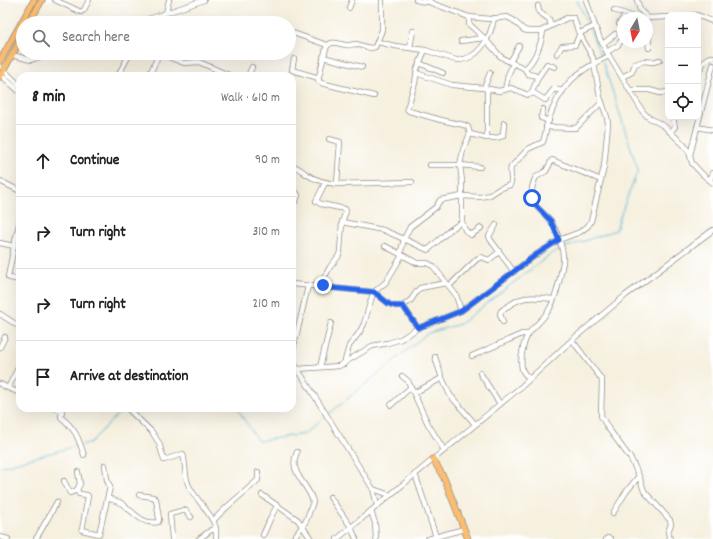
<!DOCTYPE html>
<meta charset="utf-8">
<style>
:root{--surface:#fff;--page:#f6f6f6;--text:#202124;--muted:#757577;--line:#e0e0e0}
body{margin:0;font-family:Dekko,sans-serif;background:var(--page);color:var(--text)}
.controls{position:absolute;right:12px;top:12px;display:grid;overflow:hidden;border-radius:8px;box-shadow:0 4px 16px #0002}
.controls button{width:36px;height:36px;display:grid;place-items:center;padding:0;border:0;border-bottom:1px solid var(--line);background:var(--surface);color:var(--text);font:20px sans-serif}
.compass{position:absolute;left:617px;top:12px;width:36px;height:36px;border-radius:50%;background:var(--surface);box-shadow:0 4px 16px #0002;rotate:190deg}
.stop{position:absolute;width:12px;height:12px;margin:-9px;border:3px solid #2563eb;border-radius:50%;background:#fff}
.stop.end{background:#2563eb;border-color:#fff;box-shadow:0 1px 4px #0008}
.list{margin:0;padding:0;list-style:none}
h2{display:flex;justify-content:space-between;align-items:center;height:52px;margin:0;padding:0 16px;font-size:17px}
h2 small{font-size:13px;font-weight:400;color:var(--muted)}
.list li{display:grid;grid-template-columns:26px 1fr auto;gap:12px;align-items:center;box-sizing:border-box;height:72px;padding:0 16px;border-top:1px solid var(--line)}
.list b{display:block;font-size:15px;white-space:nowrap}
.list em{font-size:13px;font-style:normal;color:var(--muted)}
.icon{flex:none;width:22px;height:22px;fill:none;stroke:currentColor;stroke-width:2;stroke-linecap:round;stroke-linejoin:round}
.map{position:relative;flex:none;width:713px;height:539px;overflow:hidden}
.search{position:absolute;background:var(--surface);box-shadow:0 4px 16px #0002;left:16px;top:16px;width:280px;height:44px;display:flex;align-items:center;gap:10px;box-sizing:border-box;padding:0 14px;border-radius:22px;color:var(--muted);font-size:15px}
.panel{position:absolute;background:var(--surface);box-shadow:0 4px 16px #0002;left:16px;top:72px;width:280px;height:340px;border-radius:12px}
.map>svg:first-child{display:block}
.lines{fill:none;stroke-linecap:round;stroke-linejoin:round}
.stream{stroke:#51b4d0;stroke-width:1}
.minor-casing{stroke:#908e85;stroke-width:6}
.major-casing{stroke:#908e85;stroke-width:7}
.minor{stroke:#fff;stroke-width:4.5}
.major{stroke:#fcbd6f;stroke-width:5.5}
.route{stroke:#2563eb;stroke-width:5}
</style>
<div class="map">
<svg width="713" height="539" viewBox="0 0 713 539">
<rect width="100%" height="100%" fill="#fff"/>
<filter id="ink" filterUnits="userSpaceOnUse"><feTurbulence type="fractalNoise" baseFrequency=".025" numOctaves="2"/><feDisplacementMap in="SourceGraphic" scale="8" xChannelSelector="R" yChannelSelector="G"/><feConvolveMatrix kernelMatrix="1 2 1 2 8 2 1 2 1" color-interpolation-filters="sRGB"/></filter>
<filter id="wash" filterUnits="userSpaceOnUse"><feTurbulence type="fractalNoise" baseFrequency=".012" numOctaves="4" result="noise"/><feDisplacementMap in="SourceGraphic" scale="16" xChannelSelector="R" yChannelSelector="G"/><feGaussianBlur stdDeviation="0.9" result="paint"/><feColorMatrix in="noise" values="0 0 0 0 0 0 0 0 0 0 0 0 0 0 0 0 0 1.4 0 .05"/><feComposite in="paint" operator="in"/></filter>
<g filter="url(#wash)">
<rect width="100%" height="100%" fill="#f6f0df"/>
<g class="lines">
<g class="stream">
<path d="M577,0L589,28"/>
<path d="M590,30L601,57"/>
<path d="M564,248L616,230L622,211L638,170L603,62"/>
<path d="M237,408L258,441L305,434L325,417"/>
<path d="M329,414L428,333L460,324L552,253L561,250"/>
<path d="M82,445L91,442L124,408"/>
<path d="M0,467L79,445"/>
</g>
</g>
</g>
<g filter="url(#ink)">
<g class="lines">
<g class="minor-casing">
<g id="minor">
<path d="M55,0L81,12L84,10L89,0"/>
<path d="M416,0L426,2L430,1"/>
<path d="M586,0L595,26L600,39L609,56L643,112L648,117L664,126L684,145L689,152L692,163L702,174L713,183"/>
<path d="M637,0L640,10L648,18"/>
<path d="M538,6L539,12L549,19L551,25"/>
<path d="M349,8L352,0"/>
<path d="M614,10L637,18"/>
<path d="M166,13L169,0"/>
<path d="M693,15C701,14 705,20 713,21"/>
<path d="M469,17V24L486,40L500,56L506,60L524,68L528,74C532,75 537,74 537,80L531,94"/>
<path d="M647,18L668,17"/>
<path d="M137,23L204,0"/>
<path d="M619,24L623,18"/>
<path d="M647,24C653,32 647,39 649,48"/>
<path d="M289,33H293L327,45"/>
<path d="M461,41L484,38"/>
<path d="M378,42L395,46L425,50L456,60C478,61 491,37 494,18"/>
<path d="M603,44L615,34"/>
<path d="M410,47L413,31"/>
<path d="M425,50L417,69L415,83L407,109L409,111L441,120L464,125L468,127L470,134L463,150L460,165L462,181V222L465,230L471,235L481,228"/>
<path d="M607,52L618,45L623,38"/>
<path d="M158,53L184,63L199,62L231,76"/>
<path d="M557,54L562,46L575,45L580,33L595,26"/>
<path d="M12,55L31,60L51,53"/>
<path d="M323,57L362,67"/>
<path d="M294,59L292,70L319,78"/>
<path d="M510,62L519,46"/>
<path d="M419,63L443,73"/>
<path d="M525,69C535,60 542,43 543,30"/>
<path d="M4,70L20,86"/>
<path d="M699,71C703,65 705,57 713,57"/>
<path d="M416,73L452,85L484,88L499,91L511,88L528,95L534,93L545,100L554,89L563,91"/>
<path d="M1,75L20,92"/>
<path d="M118,76L130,53"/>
<path d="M149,76L159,54"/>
<path d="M248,76L252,67"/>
<path d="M622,77L632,72L635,64L644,61L653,62L660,60"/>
<path d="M537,79L547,64L555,67"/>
<path d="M484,88L490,73"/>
<path d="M487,90V138H496L503,136L504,123"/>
<path d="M505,90L508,75L513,64"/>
<path d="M630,90H649L660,93L668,92"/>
<path d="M374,96L321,83L318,80L326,48C331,39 338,44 346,45C349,46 352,44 356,44C362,45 368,50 375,47L382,30V0"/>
<path d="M543,109L541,118L549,121"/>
<path d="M546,127L576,128L602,102"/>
<path d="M697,127L713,130"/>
<path d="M670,132L675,127L673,117"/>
<path d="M470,134L487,138"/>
<path d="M690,155L713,65"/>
<path d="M430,165H460L480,167"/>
<path d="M292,166C298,167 301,170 306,174C315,180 326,183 337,184L340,142L329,139"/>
<path d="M710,180L713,173"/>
<path d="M0,181L20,191"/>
<path d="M325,183L316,201L321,204L345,209L346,211L342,222"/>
<path d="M337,184L412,182"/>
<path d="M292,188L298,195L296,201"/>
<path d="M496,225L489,236L490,239L514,272"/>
<path d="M0,243L14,246L8,277L10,278L20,280"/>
<path d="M14,246L20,220"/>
<path d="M385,246L417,263H427L433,266L456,295L461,311"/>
<path d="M292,284L322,287"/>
<path d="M449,286L477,259L481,257L489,260L499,252"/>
<path d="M403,306L411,300L417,291L420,288L446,283"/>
<path d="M0,314L20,327"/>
<path d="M503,322L500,314L501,311C522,295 528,296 553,299"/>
<path d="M418,328L403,306H395L389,304L374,292L322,287L325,276L330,267L338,257L340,252L342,222L383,230L404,239L410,227L436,207L440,200L462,196L480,197L490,195L499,189L510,185C513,180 509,173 511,167L528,149L543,142C545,136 546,130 547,124C559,87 574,72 609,56"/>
<path d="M572,340L602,380L601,416L608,428L631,459L639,476L626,492L613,513"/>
<path d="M0,347L5,337"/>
<path d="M292,354L308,286"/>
<path d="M472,356L522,334H528"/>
<path d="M435,357L442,378"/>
<path d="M292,360L373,489L377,505"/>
<path d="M20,364L8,388L20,393"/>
<path d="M344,364L349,346L359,333L364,324L373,293L386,282L401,257V251L404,239L428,250L450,230L462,222"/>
<path d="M320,367L331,323"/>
<path d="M298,369L339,366L372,346L388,343L401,339L418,328L461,311L537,254L559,240L580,232L588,226L591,221L604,167L608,124L607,117L600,97L593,58L578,31L574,18H567L541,31H528L524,30L513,20L507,17L490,19L469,17L429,2"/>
<path d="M480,373L500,404"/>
<path d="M402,376L408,381L428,424L444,450"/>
<path d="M529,378C526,375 523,373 522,369C520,358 523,342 529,333C536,324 545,318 550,308C556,297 560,279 562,267C566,253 558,233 551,221C548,216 543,214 540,210C530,201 530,188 536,177L546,171L552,160L601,180"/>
<path d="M0,384L8,388"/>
<path d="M414,393L442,378L450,395L475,424"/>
<path d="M391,405L411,387"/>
<path d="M55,408L62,411L61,417C76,430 78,437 84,455"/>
<path d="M127,408L152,432L159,443L164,460L183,454C186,464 184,476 189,486C195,499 213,514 216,529"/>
<path d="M415,474L436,537"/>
<path d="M639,476L644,491L670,520L671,524L668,532L670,539"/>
<path d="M64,481L70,493L77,490L80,484L78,472"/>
<path d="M373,489L390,495"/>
<path d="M77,490L79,494L87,495L88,496L82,530L99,534L110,487L107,480L105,465"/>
<path d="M262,495L298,520L311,539"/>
<path d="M330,497L351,527L356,539"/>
<path d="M108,498C112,500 117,501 121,503C132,510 142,526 158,522L159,519L156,499L153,497L139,495"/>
<path d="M371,511L375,523L376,539"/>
<path d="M214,520C227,505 243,494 258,480V472"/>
<path d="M263,535C268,525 271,514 278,505"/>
<path d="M0,537L8,539"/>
<path d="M36,539L57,502"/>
<path d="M172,539L170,514L185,510L191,517"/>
<path d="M199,539L211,530L216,529V539"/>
<path d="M293,539L306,521L313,502C309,484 287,473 297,452"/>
<path d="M337,539L522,386L572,340L626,295L713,230"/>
<path d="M428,539L464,529"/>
<path d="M606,539L608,538L611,539"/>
</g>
</g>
<g class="major-casing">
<g id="major">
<path d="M29,23L42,0"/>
<path d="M0,61L34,0"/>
<path d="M0,77L23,35"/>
<path d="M433,459L444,478L468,539"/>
</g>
</g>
<use href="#minor" class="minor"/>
<use href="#major" class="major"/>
</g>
</g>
<g class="lines" filter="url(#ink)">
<path class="route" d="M323,285L322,287L374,292L389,304L395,306H403L418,328L461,311L537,254L559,240L551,221L536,206L532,198"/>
</g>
</svg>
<div class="controls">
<button>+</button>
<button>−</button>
<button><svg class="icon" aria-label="locate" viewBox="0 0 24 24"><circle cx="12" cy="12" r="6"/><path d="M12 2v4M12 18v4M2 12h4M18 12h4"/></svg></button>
</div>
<svg class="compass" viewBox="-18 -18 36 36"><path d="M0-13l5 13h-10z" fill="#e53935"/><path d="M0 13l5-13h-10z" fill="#757577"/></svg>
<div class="stop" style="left:532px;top:198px"></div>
<div class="stop end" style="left:323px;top:285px"></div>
<div class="search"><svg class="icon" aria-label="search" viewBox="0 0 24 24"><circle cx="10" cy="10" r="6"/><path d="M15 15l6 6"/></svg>Search here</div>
<section class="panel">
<h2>8 min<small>Walk · 610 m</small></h2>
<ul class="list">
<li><svg class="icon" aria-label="ahead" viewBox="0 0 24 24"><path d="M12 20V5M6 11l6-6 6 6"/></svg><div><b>Continue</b></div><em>90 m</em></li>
<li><svg class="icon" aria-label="right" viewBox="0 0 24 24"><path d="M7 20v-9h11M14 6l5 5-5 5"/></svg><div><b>Turn right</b></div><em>310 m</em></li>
<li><svg class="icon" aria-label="right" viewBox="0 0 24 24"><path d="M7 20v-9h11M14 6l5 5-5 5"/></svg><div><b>Turn right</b></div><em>210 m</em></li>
<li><svg class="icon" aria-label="arrive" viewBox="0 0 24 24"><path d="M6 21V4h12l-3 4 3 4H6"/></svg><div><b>Arrive at destination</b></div></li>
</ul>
</section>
</div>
